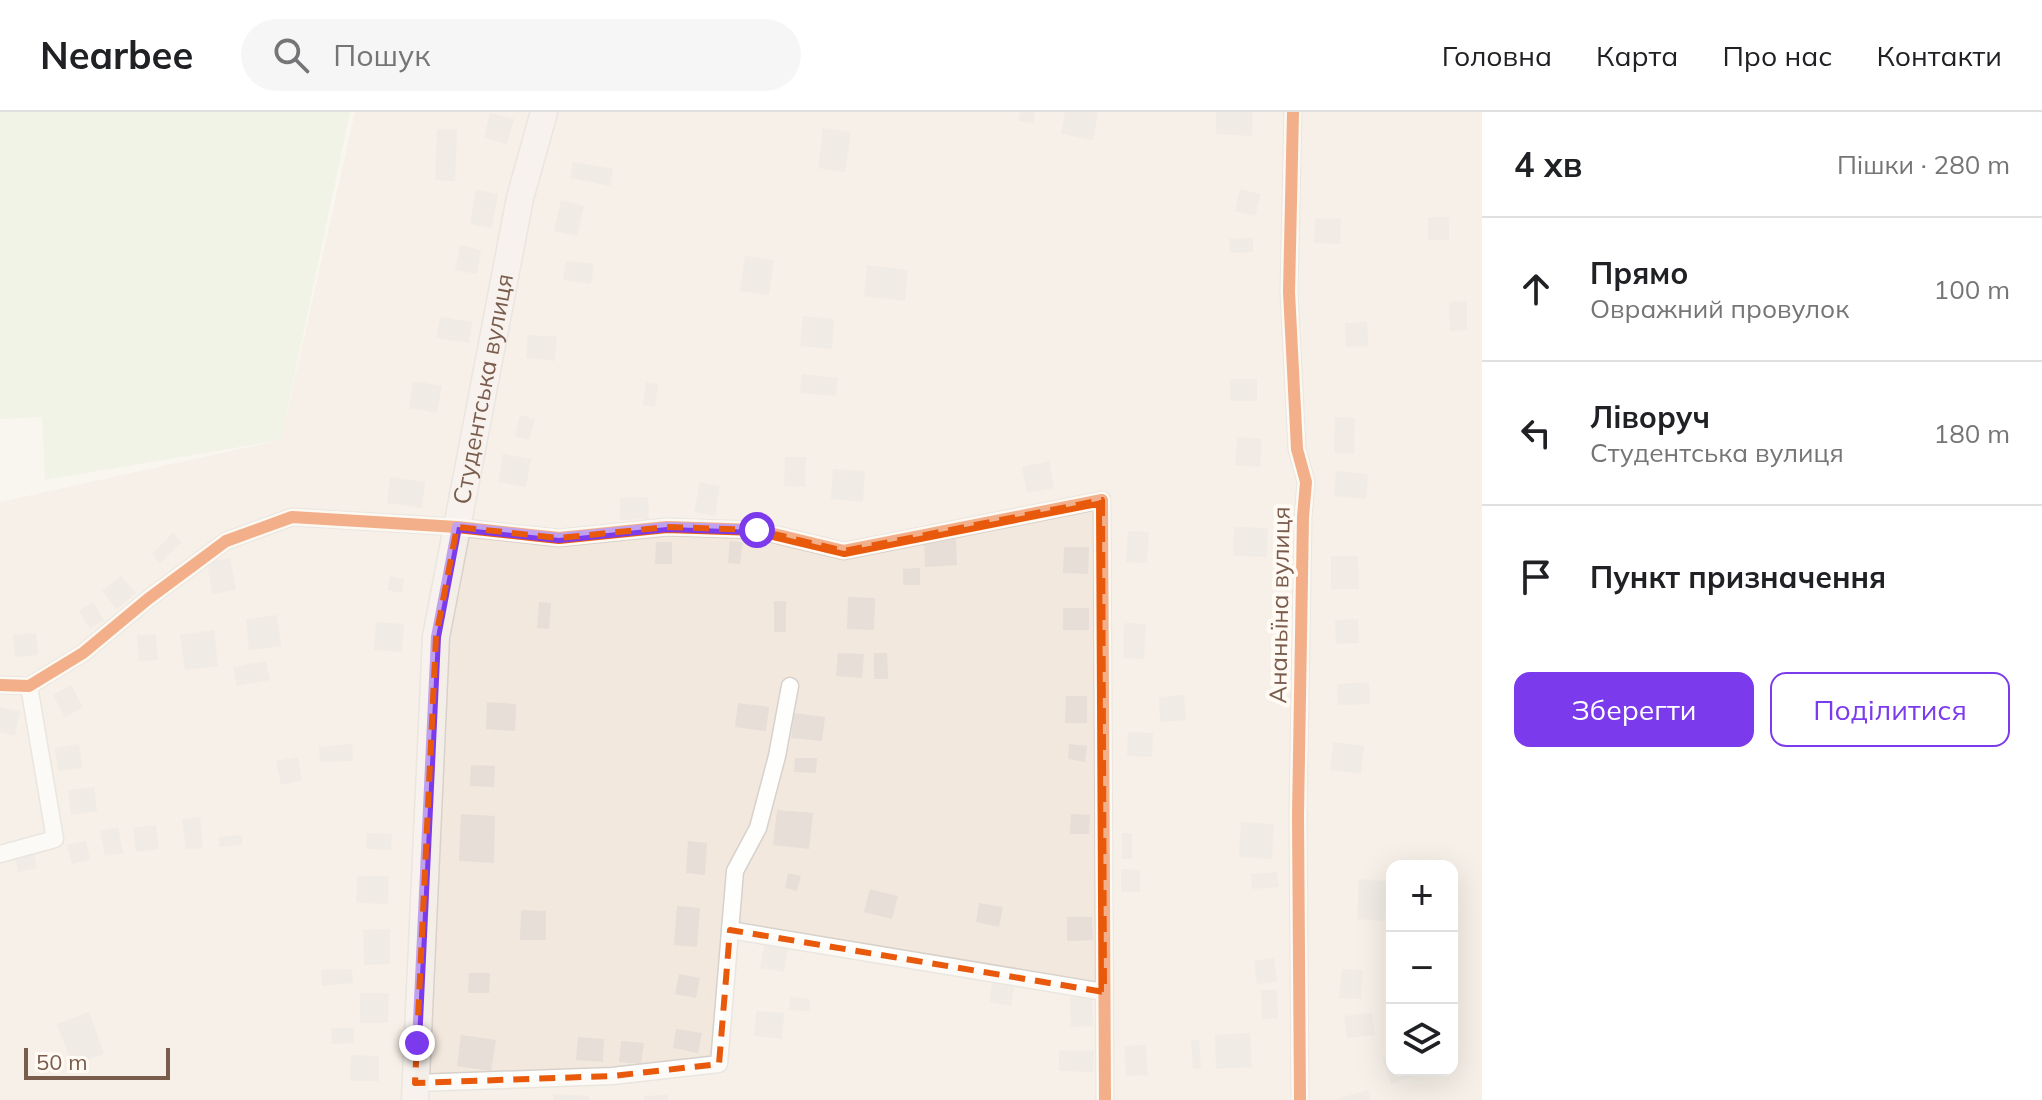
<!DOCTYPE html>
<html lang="uk">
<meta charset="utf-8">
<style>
:root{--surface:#fff;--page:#f6f6f6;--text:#202124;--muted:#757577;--line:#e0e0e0;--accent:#7c3aed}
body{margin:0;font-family:Mulish,sans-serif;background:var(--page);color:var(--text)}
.controls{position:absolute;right:24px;bottom:24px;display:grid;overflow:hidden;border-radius:16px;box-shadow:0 8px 32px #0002}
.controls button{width:72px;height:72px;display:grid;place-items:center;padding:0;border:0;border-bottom:2px solid var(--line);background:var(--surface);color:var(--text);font:40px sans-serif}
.scale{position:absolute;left:24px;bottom:20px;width:146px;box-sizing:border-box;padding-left:8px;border:4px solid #7a5c4d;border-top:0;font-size:22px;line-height:28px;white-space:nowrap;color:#7a5c4d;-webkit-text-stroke:6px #fffaf3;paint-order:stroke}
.stop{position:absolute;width:24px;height:24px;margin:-18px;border:6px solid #7c3aed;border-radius:50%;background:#fff}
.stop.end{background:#7c3aed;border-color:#fff;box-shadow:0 2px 8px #0008}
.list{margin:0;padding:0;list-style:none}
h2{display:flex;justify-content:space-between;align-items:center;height:104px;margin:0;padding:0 32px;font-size:34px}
h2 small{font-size:26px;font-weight:400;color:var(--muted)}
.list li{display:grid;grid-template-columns:52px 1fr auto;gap:24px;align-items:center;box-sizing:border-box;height:144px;padding:0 32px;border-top:2px solid var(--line)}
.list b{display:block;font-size:30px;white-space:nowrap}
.list p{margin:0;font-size:26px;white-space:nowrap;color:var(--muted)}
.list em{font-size:26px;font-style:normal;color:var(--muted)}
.actions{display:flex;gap:16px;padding:24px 32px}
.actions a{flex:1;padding:18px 0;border:2px solid var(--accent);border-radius:16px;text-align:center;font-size:28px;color:var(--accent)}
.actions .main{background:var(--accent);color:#fff}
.icon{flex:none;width:44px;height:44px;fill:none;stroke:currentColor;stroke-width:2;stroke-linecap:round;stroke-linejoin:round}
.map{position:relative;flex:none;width:1482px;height:988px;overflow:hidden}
header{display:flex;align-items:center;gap:48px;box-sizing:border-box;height:112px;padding:0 40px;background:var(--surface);border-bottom:2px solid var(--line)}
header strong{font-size:38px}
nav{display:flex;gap:44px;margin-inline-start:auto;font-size:28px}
.search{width:560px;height:72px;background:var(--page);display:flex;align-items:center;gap:20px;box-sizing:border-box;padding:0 28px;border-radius:44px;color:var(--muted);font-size:30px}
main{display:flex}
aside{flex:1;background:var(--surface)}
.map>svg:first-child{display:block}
.residential{fill:#f2e8de;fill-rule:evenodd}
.green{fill:#e7f0db}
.building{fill:#e6ded7}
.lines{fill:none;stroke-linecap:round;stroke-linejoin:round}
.minor-casing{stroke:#d7d1cb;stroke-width:19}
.primary-casing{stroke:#dad1cc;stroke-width:29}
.minor{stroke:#fefefd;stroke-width:16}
.primary{stroke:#f3eee8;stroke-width:26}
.cycleway-casing{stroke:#fffaf3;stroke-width:17}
.cycleway{stroke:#e8590c;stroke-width:12}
.route{stroke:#7c3aed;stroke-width:10}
.marked{fill:none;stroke:#e8590c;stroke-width:6;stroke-dasharray:16 10;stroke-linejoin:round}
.labels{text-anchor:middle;stroke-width:8;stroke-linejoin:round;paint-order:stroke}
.street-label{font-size:24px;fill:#7a5c4d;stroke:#fffaf3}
</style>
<header>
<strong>Nearbee</strong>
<div class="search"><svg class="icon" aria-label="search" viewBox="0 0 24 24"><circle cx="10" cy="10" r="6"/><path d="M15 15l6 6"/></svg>Пошук</div>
<nav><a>Головна</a><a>Карта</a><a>Про нас</a><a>Контакти</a></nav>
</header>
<main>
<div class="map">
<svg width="1482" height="988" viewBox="0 0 1482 988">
<rect width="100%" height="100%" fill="#f9f5f0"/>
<path class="residential" d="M355,0H1482V988H0V390L281,328ZM1392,754H1452V958H1392Z"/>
<path class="green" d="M0,0H350L281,328L45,368L42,305L0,307Z"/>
<g class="building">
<path d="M1020,0H1035L1034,11L1018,9Z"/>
<path d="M1065,0H1098L1093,28L1061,22Z"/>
<path d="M1216,0H1253L1252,24L1216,22Z"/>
<path d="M490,1L514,7L507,32L484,26Z"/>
<path d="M823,16L851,20L845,60L818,56Z"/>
<path d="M437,17L457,18L455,69L435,68Z"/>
<path d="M573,50L613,57L610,74L570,66Z"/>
<path d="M1240,77L1261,82L1255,104L1235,99Z"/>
<path d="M476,78L498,82L492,116L470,112Z"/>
<path d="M561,88L584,94L577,124L554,119Z"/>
<rect x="1428" y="105" width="21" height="23"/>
<path d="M1315,106L1341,107L1340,132L1314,131Z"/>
<path d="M1253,126V140L1230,141L1229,127Z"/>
<path d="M460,133L481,138L477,162L455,158Z"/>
<path d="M745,144L774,148L769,183L740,179Z"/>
<path d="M566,149L594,152L591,172L563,168Z"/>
<path d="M867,153L908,158L905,189L864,184Z"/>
<path d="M1467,189V218L1450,219L1449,190Z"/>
<path d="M803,204L834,207L832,237L800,234Z"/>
<path d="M440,205L472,210L469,231L436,226Z"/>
<path d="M1367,210L1368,234L1346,235L1345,211Z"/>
<path d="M528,223L557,225L555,249L526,246Z"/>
<path d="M802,262L838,266L836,284L800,281Z"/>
<rect x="1230" y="267" width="27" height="22"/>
<path d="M413,269L442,274L437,301L409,296Z"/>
<path d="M646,270L658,272L655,295L643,293Z"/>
<path d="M520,303L535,307L529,328L515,324Z"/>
<path d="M1335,305L1355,306L1354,342L1334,341Z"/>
<path d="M1237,325L1262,327L1260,355L1235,353Z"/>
<path d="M503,342L531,347L526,375L498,370Z"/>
<path d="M785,345H806L805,375L784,374Z"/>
<path d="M1049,349L1054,376L1027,381L1022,355Z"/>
<path d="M833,357L865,359L863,390L831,387Z"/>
<path d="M1336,359L1368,362L1366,387L1334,384Z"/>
<path d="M390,365L425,370L422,396L387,391Z"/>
<path d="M700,370L720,374L715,404L694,400Z"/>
<path d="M648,385L649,407L620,408V386Z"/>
<path d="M1234,415L1268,416L1267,445L1233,444Z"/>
<path d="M1128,419L1149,420L1147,451L1126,450Z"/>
<path d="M173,421L182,430L160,451L152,442Z"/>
<path d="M956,427L957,453L925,455L924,428Z"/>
<path d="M730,429L743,430L740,452L728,451Z"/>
<path d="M656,430H672V452H655Z"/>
<path d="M1064,435H1089L1088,462L1063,461Z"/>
<path d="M1331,444H1358L1359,477H1331Z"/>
<path d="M230,446L236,478L212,482L207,450Z"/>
<path d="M920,456V473H903V457Z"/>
<path d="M121,464L136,481L117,497L102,479Z"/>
<path d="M390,464L404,467L402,481L387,478Z"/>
<path d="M848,485L875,486L874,518L847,517Z"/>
<rect x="774" y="489" width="12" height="31"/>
<path d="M93,490L104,508L90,517L79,499Z"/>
<path d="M539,490L551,491L549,517L537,516Z"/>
<rect x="1063" y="496" width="26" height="22"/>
<path d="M277,503L281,534L249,538L246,507Z"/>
<path d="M1358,507L1359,531L1336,532L1335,508Z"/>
<path d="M376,510L404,512L402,540L374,538Z"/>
<path d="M1124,511L1146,512L1144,547L1123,546Z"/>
<path d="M214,518L218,554L185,558L180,523Z"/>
<path d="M36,521L38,543L15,545L13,523Z"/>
<path d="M156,522L158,548L139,549L137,523Z"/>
<path d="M838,541L864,542L862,566L836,564Z"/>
<path d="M874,541H887L888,567H874Z"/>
<path d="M266,549L270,568L237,574L233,555Z"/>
<path d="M1369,570L1370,592L1338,593L1337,572Z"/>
<path d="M71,573L83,595L65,605L53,583Z"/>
<path d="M1184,583L1186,608L1160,610L1159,585Z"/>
<path d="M1066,584H1087V611H1065Z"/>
<path d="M487,590L516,592L515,619L486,617Z"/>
<path d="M738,591L769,595L766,619L735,615Z"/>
<path d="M0,595L20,599L15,624L0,620Z"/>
<path d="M794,601L825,605L822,629L791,626Z"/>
<path d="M1128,620L1153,621L1152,645L1127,644Z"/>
<path d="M1333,630L1364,634L1361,662L1330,658Z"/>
<path d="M79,632L82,656L58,659L55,636Z"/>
<path d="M352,632L353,649L320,650L319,635Z"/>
<path d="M1069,632L1087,634L1085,650L1068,647Z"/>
<path d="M298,645L302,668L281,673L276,649Z"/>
<path d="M795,646H817L816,661L794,660Z"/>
<path d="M471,653L495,654L494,675L470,674Z"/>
<path d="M94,675L97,699L71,703L68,678Z"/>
<path d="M777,698L813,701L809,737L773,733Z"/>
<path d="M461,702L495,704L494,751L459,749Z"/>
<path d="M1071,702L1090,703L1089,722H1070Z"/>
<path d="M200,705L203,736L186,737L182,707Z"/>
<path d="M1241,710L1274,712L1272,747L1239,745Z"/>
<path d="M156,713L159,737L136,740L133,716Z"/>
<path d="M118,715L123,741L105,744L100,719Z"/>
<path d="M367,721L392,722L391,738L366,737Z"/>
<rect x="1122" y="721" width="10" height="26"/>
<path d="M242,723V733L219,735V725Z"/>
<path d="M86,729L90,748L72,752L67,733Z"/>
<path d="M688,729L707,731L705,763L686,761Z"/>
<path d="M34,742L37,756L18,760L15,746Z"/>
<path d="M1121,757L1140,758V780H1121Z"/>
<path d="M1277,760L1279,775L1252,777L1251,762Z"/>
<path d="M788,761L801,764L797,779L785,776Z"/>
<path d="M357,764H389L388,792L356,791Z"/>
<path d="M1359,767L1387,769L1385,809L1357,807Z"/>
<path d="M870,777L898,784L892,807L864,800Z"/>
<path d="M979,791L1003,795L999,815L976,810Z"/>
<path d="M677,794L700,796L697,835L674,833Z"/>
<path d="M521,798L546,799V828H520Z"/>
<path d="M1067,805H1092L1093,828L1067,829Z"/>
<path d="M390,817V852L364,853L363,818Z"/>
<path d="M764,833L788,837L784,860L760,856Z"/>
<path d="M1274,846L1277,869L1257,872L1254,849Z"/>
<path d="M352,857L353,871L322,874L321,858Z"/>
<path d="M1342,857L1363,858L1361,887L1339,886Z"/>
<path d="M469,861H490L489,881H468Z"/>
<path d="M679,862L700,866L696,886L675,882Z"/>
<path d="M993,867L1015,871L1011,894L989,890Z"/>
<path d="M1261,878H1277L1278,906L1262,907Z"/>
<path d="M360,881H389L388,911H360Z"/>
<path d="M1092,884L1093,914L1071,915L1070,885Z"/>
<path d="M790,885L810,887L809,899L789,898Z"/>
<path d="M756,899L784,901L782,927L754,924Z"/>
<path d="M89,900L104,942L72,953L57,912Z"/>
<path d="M1372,901L1375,923L1347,926L1344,904Z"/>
<path d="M331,916H354V931L332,932Z"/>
<path d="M676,917L702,921L698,941L673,936Z"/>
<path d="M1250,921L1252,955L1216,957L1215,923Z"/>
<path d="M461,923L496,928L491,959L457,954Z"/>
<path d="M578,925L604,927L603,950L576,948Z"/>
<path d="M1191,928H1199L1201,956L1193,957Z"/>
<path d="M621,929L644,931L641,952L619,950Z"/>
<path d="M1146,933L1148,963L1126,964L1124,934Z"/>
<path d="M1059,938L1094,939L1093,960L1059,959Z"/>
<path d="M1392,942V958H1415L1417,963L1391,972L1382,946Z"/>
<path d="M351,943L379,944V969H350Z"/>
<path d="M1368,978L1371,988H1337V987Z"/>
<path d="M553,982L589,984V988H553Z"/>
<path d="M668,983V988H644V984Z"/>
</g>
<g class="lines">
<g class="minor-casing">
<g id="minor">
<path d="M1293,0L1289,180L1297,337L1306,370L1303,405L1298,703L1300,988"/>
<path d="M0,573L29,574L83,541L148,487L226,429L292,405L457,415L559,426L667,415L757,418L844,439L1102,388L1105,988"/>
<path d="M0,742L55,727L29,574"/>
<path d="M730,818L1104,880"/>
<path d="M415,971L612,964L719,952L735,759L758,716L777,644L790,574"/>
</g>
</g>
<g class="primary-casing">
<g id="primary">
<path id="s1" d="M415,988L436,525L520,86L544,0"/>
</g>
</g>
<use href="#minor" class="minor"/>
<use href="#primary" class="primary"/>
<g class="cycleway-casing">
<g id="cycleway">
<path d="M1293,0L1289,180L1297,337L1306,370L1303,405L1298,703L1300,988"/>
<path d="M0,573L29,574L83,541L148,487L226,429L292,405L457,415L559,426L667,415L757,418L844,439L1102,388L1105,988"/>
</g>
</g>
<use href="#cycleway" class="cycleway"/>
</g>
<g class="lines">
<path class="route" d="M417,931L436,525L457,415L559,426L667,415L757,418"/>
</g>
<path d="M0 0H1482V988H0ZM1102,388L1104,880L730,818L719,952L612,964L415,971L436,525L457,415L559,426L667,415L757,418L844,439Z" fill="#f9f5f0" fill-opacity=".55" fill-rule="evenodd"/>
<path class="marked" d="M1102,388L1104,880L730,818L719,952L612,964L415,971L436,525L457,415L559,426L667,415L757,418L844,439Z"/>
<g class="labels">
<g class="street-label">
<text dy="8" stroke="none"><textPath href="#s1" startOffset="716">Студентська вулиця</textPath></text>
<text transform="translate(1280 493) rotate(-89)" y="8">Ананьїна вулиця</text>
</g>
</g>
</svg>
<div class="controls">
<button>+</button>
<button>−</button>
<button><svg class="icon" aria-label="layers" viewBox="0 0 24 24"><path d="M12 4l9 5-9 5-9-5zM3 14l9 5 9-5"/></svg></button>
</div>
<div class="scale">50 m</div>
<div class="stop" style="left:757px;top:418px"></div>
<div class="stop end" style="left:417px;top:931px"></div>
</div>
<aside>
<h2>4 хв<small>Пішки · 280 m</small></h2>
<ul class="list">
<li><svg class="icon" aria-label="ahead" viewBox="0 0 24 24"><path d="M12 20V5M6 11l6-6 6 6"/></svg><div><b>Прямо</b><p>Овражний провулок</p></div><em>100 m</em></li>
<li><svg class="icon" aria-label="left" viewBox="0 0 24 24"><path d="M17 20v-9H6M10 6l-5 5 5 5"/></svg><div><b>Ліворуч</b><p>Студентська вулиця</p></div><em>180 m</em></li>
<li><svg class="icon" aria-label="arrive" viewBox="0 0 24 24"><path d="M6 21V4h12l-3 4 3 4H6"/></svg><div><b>Пункт призначення</b></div></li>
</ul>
<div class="actions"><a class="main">Зберегти</a><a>Поділитися</a></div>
</aside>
</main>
